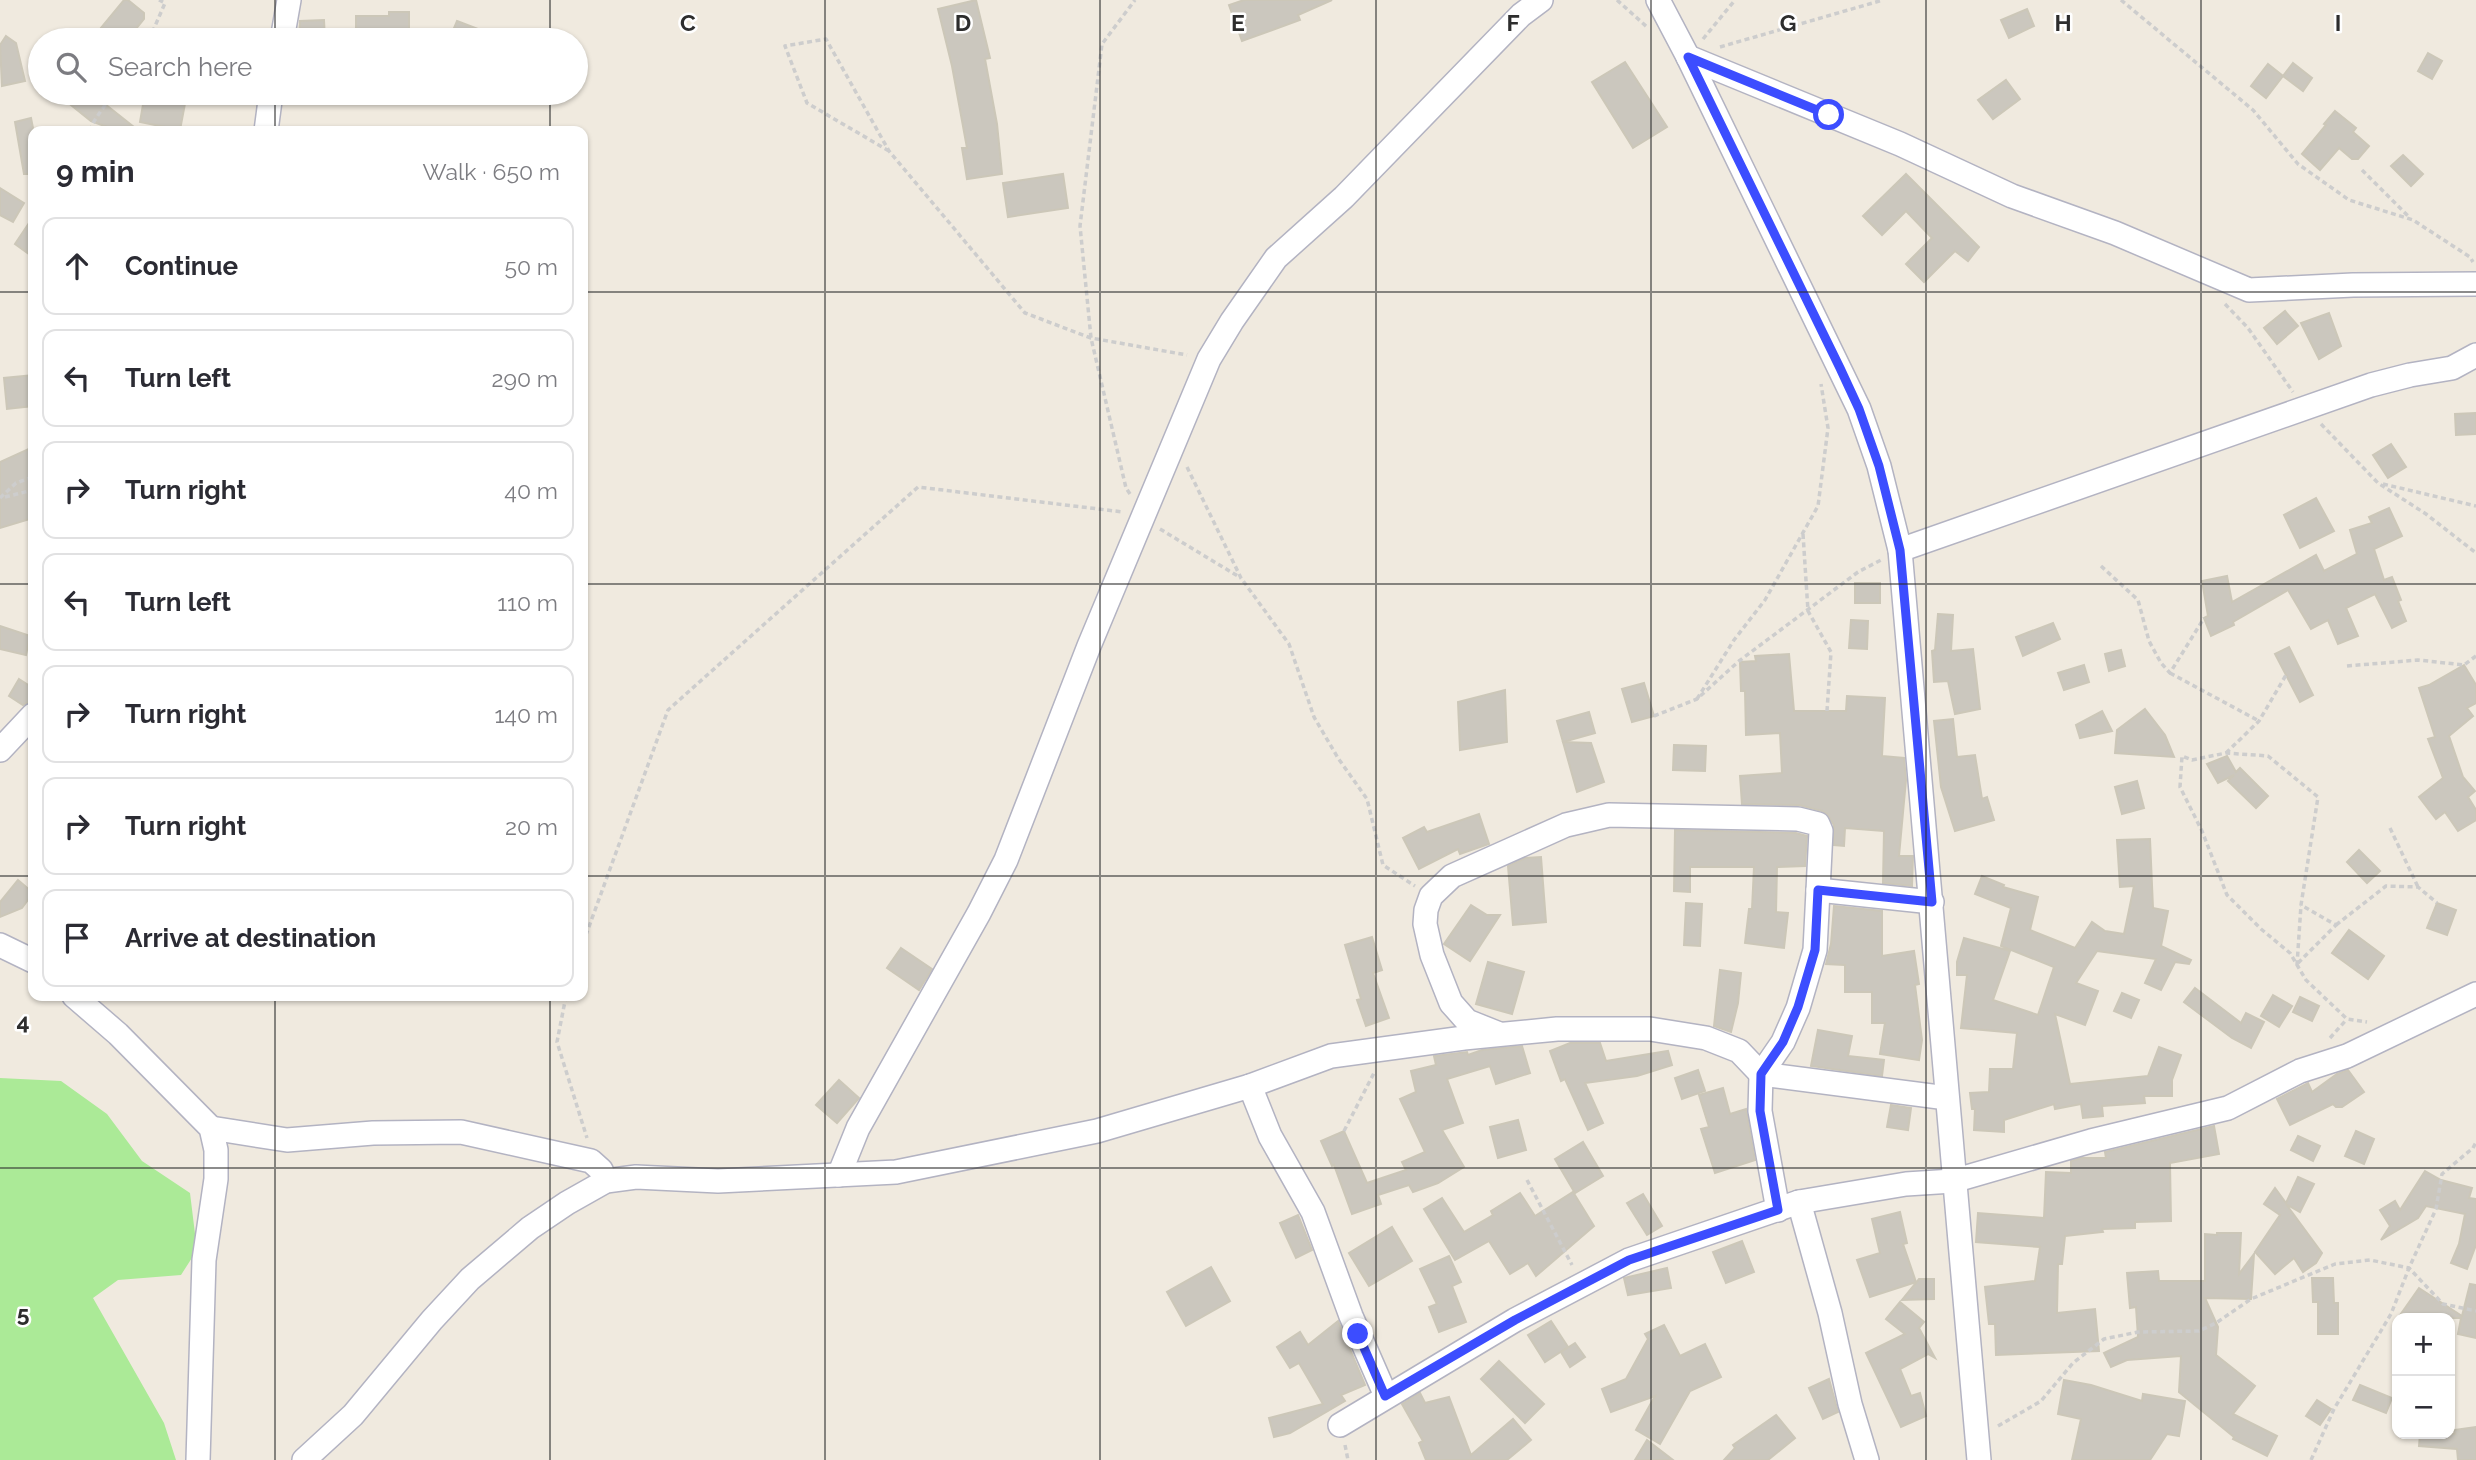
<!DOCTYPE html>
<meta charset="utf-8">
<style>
:root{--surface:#fff;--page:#f7f7f7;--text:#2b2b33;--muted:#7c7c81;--line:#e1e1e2}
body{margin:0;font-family:Raleway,sans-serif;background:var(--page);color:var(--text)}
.controls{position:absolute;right:21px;bottom:21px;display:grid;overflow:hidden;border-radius:14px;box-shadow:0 2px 5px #0004}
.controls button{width:63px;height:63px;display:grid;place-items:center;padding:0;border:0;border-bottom:2px solid var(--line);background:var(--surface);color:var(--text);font:35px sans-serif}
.stop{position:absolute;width:21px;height:21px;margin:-16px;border:5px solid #3c4dff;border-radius:50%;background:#fff}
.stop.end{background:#3c4dff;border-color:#fff;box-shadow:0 2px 7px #0008}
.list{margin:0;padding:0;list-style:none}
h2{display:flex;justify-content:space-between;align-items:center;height:91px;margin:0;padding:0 28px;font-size:30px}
h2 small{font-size:23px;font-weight:400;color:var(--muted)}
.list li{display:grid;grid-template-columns:46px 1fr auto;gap:21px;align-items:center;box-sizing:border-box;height:98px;margin:0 14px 14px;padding:0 14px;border:2px solid var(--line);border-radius:14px}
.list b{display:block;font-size:26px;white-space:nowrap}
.list em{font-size:23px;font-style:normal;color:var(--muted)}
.icon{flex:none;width:38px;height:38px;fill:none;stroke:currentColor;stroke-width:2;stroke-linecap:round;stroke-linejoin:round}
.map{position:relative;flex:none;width:2476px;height:1460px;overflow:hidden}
.search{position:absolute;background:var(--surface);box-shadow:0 2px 5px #0004;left:28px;top:28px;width:560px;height:77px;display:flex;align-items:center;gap:18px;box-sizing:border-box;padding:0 24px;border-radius:38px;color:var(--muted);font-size:26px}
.panel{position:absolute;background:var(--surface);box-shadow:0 2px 5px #0004;left:28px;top:126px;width:560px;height:875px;border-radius:14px}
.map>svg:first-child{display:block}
.green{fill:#abea97}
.building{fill:#cbc7be;stroke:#ccc7b8;stroke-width:2}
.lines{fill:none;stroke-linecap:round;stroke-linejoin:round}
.minor-casing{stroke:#b3b3c2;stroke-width:26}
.path{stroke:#cdcdcd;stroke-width:3.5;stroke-dasharray:5 3.5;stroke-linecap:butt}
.minor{stroke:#fff;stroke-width:23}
.route{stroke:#3c4dff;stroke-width:9}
.grid{fill:none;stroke:#2d2d2d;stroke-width:2;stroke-opacity:0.55}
.grid-label{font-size:23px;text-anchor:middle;font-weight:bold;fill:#2d2d2d;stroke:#fff;stroke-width:5;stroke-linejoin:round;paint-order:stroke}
</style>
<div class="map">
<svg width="2476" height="1460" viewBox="0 0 2476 1460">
<rect width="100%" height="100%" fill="#f0eadf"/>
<path class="green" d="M0,1078L61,1081L107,1114L142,1161L190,1193L197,1250L181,1275L118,1280L93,1298L164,1423L176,1460H0Z"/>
<g class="building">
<path d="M124,0H128L144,13V19L127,40H91Z"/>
<path d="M976,0L990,58L985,59L997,124L1002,174L967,179L962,148H967L952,66L938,9Z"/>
<path d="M1244,0H1332L1298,15L1300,20L1242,41L1229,5Z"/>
<path d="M2027,9L2034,26L2009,38L2001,20Z"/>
<path d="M389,12H409V39L356,40V16H389Z"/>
<path d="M324,20L325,40H299L300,21Z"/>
<path d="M457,21L504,39V40H449Z"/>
<path d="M6,36L16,43L25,81L2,86L0,45Z"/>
<path d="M2428,53L2442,61L2432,79L2418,71Z"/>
<path d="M1625,62L1667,127L1633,148L1592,82Z"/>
<path d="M2293,63L2312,78L2303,91L2283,76Z"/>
<path d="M2268,64L2283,76L2266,98L2251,86Z"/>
<path d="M2006,80L2020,99L1993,119L1978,100Z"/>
<path d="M56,93H91L139,131H118L91,121Z"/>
<path d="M145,93H187L180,130L140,122Z"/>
<path d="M2335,111L2356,128L2353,132L2369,146L2358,159H2352L2339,148L2320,170L2302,154L2326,125L2324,124Z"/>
<path d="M31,118L33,128V174H24L15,122Z"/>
<path d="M2403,155L2423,174L2411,186L2391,166Z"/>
<path d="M1063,174L1068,208L1008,217L1003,183Z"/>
<path d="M1906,174L1979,247L1968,261L1955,251L1924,282L1906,264L1932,238L1906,211L1882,235L1863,216Z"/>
<path d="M0,188L24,203L13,222L0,215Z"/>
<path d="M33,217V257L15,244Z"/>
<path d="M2285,311L2298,326L2277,344L2264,328Z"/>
<path d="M2329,313L2341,346L2319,359L2301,323Z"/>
<path d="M33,375V406L7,409L4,378Z"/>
<path d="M2476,413V434L2456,435L2455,414Z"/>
<path d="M2391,444L2406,467L2388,478L2373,455Z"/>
<path d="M33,447V518L0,528V462Z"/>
<path d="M2316,498L2334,531L2300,548L2284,515Z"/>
<path d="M2389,508L2402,536L2374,549L2384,580L2392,577L2401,600L2398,601L2406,621L2392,628L2375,594L2346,608L2358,636L2338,644L2328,620L2311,629L2288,590L2233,622L2234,625L2211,636L2204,618L2208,616L2202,581L2227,576L2232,602L2316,555L2324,571L2357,554L2350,530L2372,523L2369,517Z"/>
<rect x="1855" y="583" width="25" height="20"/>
<path d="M1938,614L1953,615L1951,651L1973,649L1980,709L1955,714L1948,681L1934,682L1932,651L1935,650Z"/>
<path d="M1851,620L1868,621L1867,649L1849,648Z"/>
<path d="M2053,623L2060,639L2023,656L2016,637Z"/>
<path d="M0,626L30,636L26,655L0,649Z"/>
<path d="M2289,647L2313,695L2300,702L2275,654Z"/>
<path d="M2121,650L2125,666L2109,671L2105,654Z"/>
<path d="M1789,654L1794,711H1846L1847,696L1885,698L1882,756L1904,758L1906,780L1899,856H1913L1912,886L1883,883L1884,831L1845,828L1844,846L1834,845V825L1827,814L1822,811L1799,805L1742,804L1740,776L1782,773L1780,733L1746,735L1745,691H1741L1740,662L1756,661L1755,656Z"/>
<path d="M2084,665L2089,682L2064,690L2058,673Z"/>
<path d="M2464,665L2476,685V703L2467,708L2473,716L2449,736L2463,777L2475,791L2468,797L2476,810V820L2458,831L2445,812L2436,819L2419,797L2443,778L2428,739L2435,737L2419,688L2429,685Z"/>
<path d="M19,679L33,688V697L31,701L23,705L9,696Z"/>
<path d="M1644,683L1654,716L1632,722L1622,689Z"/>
<path d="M1505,690L1507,742L1460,750L1458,702Z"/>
<path d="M2145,709L2165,735L2174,757L2115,753L2117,730Z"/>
<path d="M2102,711L2112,731L2080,738L2076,725Z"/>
<path d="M1589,712L1595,733L1563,742L1557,721Z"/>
<path d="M1953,719L1957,757L1975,755L1982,799L1987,797L1994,820L1955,831L1941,787L1934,721Z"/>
<path d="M1563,742L1591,743L1604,782L1577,792Z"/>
<path d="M1674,745L1706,746L1705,771L1673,770Z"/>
<path d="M2227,756L2236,772L2240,768L2268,796L2256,808L2228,781L2234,775L2218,783L2207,764Z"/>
<path d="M2137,781L2144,808L2122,814L2115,787Z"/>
<path d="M1479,814L1489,844L1460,854L1458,849L1419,869L1403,838L1424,827L1427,832Z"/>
<path d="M1675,830L1796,833L1807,836L1805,866L1777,867L1776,912L1788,913L1784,948L1745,943L1749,909H1752L1754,867H1690V892L1674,891Z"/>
<path d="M2150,839L2153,908L2168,911L2161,946L2191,960L2189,964L2175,962L2161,990L2145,983L2156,959L2097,951L2076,983L2098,991L2085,1025L2055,1014L2070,1084L2148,1076L2159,1047L2181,1055L2172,1080V1096H2144L2145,1103L2102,1106L2103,1116L2083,1118L2081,1104L2055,1109L2054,1104L2004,1120V1132L1974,1130L1975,1109H1972L1970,1093L1989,1092L1990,1069H2013L2017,1033L1961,1028L1967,975H1957V962L1964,938L2010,951L1993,1000L2038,1015L2054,967L2001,946L2011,908L1975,894L1982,876L2004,885L2003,887L2038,897L2030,930L2075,948L2092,922L2105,931L2124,934L2134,886L2120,887L2117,840Z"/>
<path d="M2359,850L2380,871L2367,883L2347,862Z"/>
<path d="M1541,857L1546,922L1513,925L1508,866L1525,858Z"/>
<path d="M18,880L33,893L22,908L0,917V902Z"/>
<path d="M1686,903L1702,904L1700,946L1684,945Z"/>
<path d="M2437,903L2456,910L2447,935L2427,928Z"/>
<path d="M1471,905L1487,915H1500L1470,961L1444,944Z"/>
<path d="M1834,906L1882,911V956L1914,951L1919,984L1915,985L1922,1040L1919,1060L1880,1054L1885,1023H1872V992H1845V965L1826,964L1831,944Z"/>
<path d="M2349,930L2384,956L2368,979L2332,953Z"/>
<path d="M1372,937L1382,970L1373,973L1389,1018L1366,1026L1357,1000L1361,999L1345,945Z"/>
<path d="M901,948L932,969L919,990L887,968Z"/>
<path d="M1488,962L1524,972L1512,1014L1476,1004Z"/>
<path d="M1720,970L1741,973L1738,1003L1731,1032L1714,1026Z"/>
<path d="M2195,988L2241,1023L2246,1013L2264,1022L2251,1048L2232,1038L2184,1002Z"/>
<path d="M2122,993L2139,1000L2131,1018L2114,1011Z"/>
<path d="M2273,995L2292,1006L2279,1027L2261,1016Z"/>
<path d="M2300,997L2319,1006L2312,1021L2293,1012Z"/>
<path d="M1818,1030L1852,1036L1848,1056L1884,1060L1882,1076L1811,1066Z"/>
<path d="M1570,1043H1600L1606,1061L1668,1051L1672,1065L1637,1076L1585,1083L1603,1123L1588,1130L1565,1079L1561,1081L1550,1051Z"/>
<path d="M1522,1046L1530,1073L1496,1084L1490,1066L1447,1079L1463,1123L1442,1130L1464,1167L1438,1183L1413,1192L1409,1185L1378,1195L1381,1204L1352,1214L1334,1165L1332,1166L1321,1141L1344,1131L1367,1183L1406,1170L1402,1162L1425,1152L1400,1099L1416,1092L1411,1071L1436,1065L1434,1056L1467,1052L1468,1055L1482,1050Z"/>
<path d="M1698,1070L1705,1091L1682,1099L1675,1078Z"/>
<path d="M2348,1070L2364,1092L2342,1107H2336L2333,1104L2290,1125L2277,1099L2308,1083L2312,1092L2337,1074Z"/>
<path d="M839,1080L859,1098L837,1123L816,1105Z"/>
<path d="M1723,1088L1730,1114L1746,1109L1755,1160L1715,1173L1701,1129L1709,1127L1699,1095Z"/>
<path d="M1891,1105L1911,1108L1908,1130L1887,1127Z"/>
<path d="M1518,1120L1526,1150L1498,1158L1490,1127Z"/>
<path d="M2214,1126L2219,1154L2170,1163L2171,1221L2135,1222V1228L2102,1229L2103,1232L2065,1236L2062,1264H2058L2057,1313L2095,1309L2099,1351L1996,1355L1995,1324H1989L1985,1287L2035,1281L2040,1247L1976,1242L1978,1213L2044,1218L2046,1172L2071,1173V1161L2081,1158H2106L2105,1152Z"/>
<path d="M2356,1131L2374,1139L2364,1164L2345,1156Z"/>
<path d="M2298,1136L2320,1146L2313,1161L2291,1150Z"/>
<path d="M1583,1142L1603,1176L1575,1193L1555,1159Z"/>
<path d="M2425,1171L2441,1180L2472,1188L2469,1198L2476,1199V1245L2467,1269L2451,1263L2459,1244L2465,1214L2426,1206L2418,1218L2381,1240L2390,1226L2380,1210L2395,1201L2400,1210Z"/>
<path d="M2298,1177L2314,1184L2300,1212L2286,1204L2322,1253L2316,1263L2303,1272L2294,1258L2275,1274L2255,1252L2280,1215L2264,1204L2275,1188L2286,1203Z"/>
<path d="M1573,1192L1594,1226L1536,1276L1528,1263L1510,1274L1489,1241L1455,1260L1424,1209L1442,1198L1464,1232L1493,1215L1491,1211L1520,1193L1535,1216Z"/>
<path d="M1643,1194L1662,1226L1647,1235L1627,1203Z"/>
<path d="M1900,1212L1907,1243L1903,1244L1916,1282L1870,1297L1857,1260L1880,1253L1872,1219Z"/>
<path d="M1298,1215L1312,1250L1296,1258L1280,1223Z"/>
<path d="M1392,1227L1412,1261L1369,1286L1349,1253Z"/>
<path d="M2217,1233H2241L2239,1274L2254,1254L2251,1299L2205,1298L2218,1327L2216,1355L2255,1386L2233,1414L2277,1436L2267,1456L2233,1439L2234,1437L2179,1392L2181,1356L2127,1360L2111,1367L2104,1353L2138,1337L2136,1307L2130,1308L2127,1273L2158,1271L2159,1281H2205V1234L2217,1235Z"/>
<path d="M1742,1241L1754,1272L1726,1283L1713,1252Z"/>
<path d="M1449,1256L1461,1282L1452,1286L1466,1322L1439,1332L1429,1307L1437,1304L1420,1269Z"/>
<path d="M1211,1267L1230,1301L1186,1326L1167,1292Z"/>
<path d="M1667,1268L1671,1288L1628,1295L1624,1278Z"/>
<path d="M2312,1278H2333L2334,1303H2338V1334H2318V1302H2313Z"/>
<path d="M1919,1279H1934V1299L1902,1300Z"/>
<path d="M2470,1284L2476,1285V1338L2458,1334L2461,1318H2398L2419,1288L2462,1316Z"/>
<path d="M1900,1302L1924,1322L1919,1328L1935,1358L1928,1354L1900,1369L1911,1396L1920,1393L1926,1416L1901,1427L1866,1353L1905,1334L1886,1319Z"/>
<path d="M1338,1321L1365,1385L1341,1395L1345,1401L1290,1433L1274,1437L1269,1418L1323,1404L1299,1363L1290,1368L1277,1347L1300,1332L1308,1345Z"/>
<path d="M1551,1321L1568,1347L1545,1362L1528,1335Z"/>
<path d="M1664,1325L1680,1356L1705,1344L1721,1377L1690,1391L1660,1444L1636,1430L1655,1396L1611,1412L1602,1389L1626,1379L1648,1339L1645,1334Z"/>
<path d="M1575,1343L1585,1357L1570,1367L1561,1352Z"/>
<path d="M1499,1361L1544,1404L1525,1423L1481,1379Z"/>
<path d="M1829,1379L1838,1412L1823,1419L1809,1388Z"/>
<path d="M2064,1380L2091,1385L2142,1401L2143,1394L2185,1401L2179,1436L2167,1434L2150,1460H2072L2081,1419L2058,1414Z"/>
<path d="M2360,1385L2392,1398L2386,1413L2353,1400Z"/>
<path d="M1420,1393L1425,1403L1449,1397L1471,1455L1513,1419L1531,1440L1507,1460H1426L1419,1443L1423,1441L1402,1404Z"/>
<path d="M2317,1400L2331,1409L2320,1425L2306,1416Z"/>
<path d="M1776,1415L1795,1438L1768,1460H1724L1735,1448L1733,1445Z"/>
<path d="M2476,1427V1460H2458L2457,1449L2419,1446L2420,1434H2455L2454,1430Z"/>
<path d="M1647,1440L1673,1460H1635Z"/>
</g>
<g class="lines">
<g class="minor-casing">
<g id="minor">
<path d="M1658,0L1688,57L1859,409L1879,466L1900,550L1979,1460"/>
<path d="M282,40L289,0"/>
<path d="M1688,57L1900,144L2012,196L2115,233L2249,290L2353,285L2476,284"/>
<path d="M266,131L271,93"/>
<path d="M1900,550L2371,385L2410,375L2452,368L2476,355"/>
<path d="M0,750L33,715"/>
<path d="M1818,890L1932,902"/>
<path d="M0,945L33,961"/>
<path d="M74,996L118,1034L211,1128L216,1150V1179L204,1260L198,1460"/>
<path d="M1497,1033L1467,1021L1451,1003L1432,955L1425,924L1426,910L1431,896L1452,876L1566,825L1609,815L1798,819L1818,824L1821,831L1815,950L1798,1008L1783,1042L1761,1074L1760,1111L1778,1210"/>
<path d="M1250,1086L1270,1136L1313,1212L1351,1316L1386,1396"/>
<path d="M211,1128L287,1140L373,1133L461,1132L591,1161L601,1170L606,1181"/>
<path d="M839,1175L858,1128L979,913L1006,860L1089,646L1209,359L1232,321L1276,258L1344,197L1521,15L1541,0"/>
<path d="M1799,1202L1830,1313L1850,1404L1867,1460"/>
<path d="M1340,1425L1515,1320L1629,1260L1799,1202L1906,1184L1953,1181L2091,1141L2228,1108L2300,1071L2347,1056L2476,994"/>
<path d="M304,1460L353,1415L432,1320L470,1279L530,1228L567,1203L606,1181L636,1177L718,1181L896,1172L1097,1131L1250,1086L1331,1056L1464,1038L1557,1029H1650L1706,1038L1739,1051L1761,1074L1947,1098"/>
</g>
</g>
<g class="path">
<path d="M1617,0L1647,27"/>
<path d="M2121,0L2253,110L2298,164L2349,200L2413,220L2470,257L2473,262"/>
<path d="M1703,39L1735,0"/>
<path d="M149,40L165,3L159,0"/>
<path d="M1720,47L1883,0"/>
<path d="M90,131C94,117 106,107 112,93"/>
<path d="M889,151L807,103L785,46L826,39L889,151L1025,313L1091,338L1187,355"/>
<path d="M2362,170L2410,218"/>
<path d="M2225,304L2248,328L2293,392"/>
<path d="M2321,424L2378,483L2426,514L2476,553"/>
<path d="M1187,467L1241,578L1289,644L1314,717L1338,758L1367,799L1383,865L1415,886"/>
<path d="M2383,484L2476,506"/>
<path d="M1130,494L1126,488L1091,338L1080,226L1102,44L1135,0"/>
<path d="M5,497L33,490"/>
<path d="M0,498L16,483L33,477"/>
<path d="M1160,529L1241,578"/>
<path d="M1803,534L1808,611L1831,652L1827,711"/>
<path d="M2101,566L2138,600L2149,641L2161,663L2170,673L2204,618"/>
<path d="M2347,666L2418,660L2464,665L2476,656"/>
<path d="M2170,673L2259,721"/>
<path d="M1697,699L1734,640L1765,600L1818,506L1828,428L1821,384"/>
<path d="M1654,716L1697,699L1739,661L1858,572L1881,560"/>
<path d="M2226,753L2259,721L2286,675"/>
<path d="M2390,828L2418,887"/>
<path d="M2336,925L2386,886L2418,887L2437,903"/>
<path d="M583,943L668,710L918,487L1123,512"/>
<path d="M2298,963L2336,925L2301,905"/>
<path d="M2297,965L2301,905L2318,797L2268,756L2226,753L2192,760L2182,756L2180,787L2202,831L2227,895L2261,929L2290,953L2306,980L2347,1019L2367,1022"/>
<path d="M566,996L557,1042L587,1138"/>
<path d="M2330,1038L2347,1019"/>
<path d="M1344,1131L1374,1073"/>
<path d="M1527,1180L1572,1265"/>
<path d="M1998,1426L2041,1401L2073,1363L2104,1339L2138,1332L2199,1331L2216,1323L2251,1299L2335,1264L2370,1260L2409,1268L2443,1304L2476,1311"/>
<path d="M1345,1445L1348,1460"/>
<path d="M2311,1460L2334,1409L2391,1314L2409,1268L2436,1209L2442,1174L2473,1148L2476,1142"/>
</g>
<use href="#minor" class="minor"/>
</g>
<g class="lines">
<path class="route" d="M1358,1334L1385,1396L1515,1320L1629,1260L1778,1210L1760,1111L1761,1074L1783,1042L1798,1007L1815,950L1818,890L1932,902L1900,550L1879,466L1859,409L1840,368L1688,57L1829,115"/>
</g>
<path class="grid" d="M275,0V40M550,0V40M825,0V1460M1100,0V1460M1376,0V1460M1651,0V1460M1926,0V1460M2201,0V1460M275,93V131M550,93V131M0,292H33M583,292H2476M0,584H33M583,584H2476M0,876H33M583,876H2476M275,996V1460M550,996V1460M0,1168H2476"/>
<g class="grid-label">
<text x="688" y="31">C</text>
<text x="963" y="31">D</text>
<text x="1238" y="31">E</text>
<text x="1513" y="31">F</text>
<text x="1788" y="31">G</text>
<text x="2063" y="31">H</text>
<text x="2338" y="31">I</text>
<text x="23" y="1030">4</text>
<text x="23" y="1322">5</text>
</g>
</svg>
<div class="controls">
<button>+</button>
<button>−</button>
</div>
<div class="stop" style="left:1829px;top:115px"></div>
<div class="stop end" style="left:1358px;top:1334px"></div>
<div class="search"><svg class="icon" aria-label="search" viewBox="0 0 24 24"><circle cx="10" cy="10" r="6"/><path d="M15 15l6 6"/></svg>Search here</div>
<section class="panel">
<h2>9 min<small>Walk · 650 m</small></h2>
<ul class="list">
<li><svg class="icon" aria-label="ahead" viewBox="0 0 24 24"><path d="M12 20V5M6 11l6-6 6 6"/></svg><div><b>Continue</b></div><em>50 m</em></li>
<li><svg class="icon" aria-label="left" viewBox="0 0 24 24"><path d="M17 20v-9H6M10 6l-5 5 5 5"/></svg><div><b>Turn left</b></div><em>290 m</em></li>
<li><svg class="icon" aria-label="right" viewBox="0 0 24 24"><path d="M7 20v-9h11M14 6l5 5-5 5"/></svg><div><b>Turn right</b></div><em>40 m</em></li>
<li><svg class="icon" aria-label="left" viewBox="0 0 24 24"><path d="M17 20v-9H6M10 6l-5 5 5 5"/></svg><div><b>Turn left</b></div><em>110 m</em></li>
<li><svg class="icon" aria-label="right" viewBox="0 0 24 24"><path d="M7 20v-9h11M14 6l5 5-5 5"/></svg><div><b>Turn right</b></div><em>140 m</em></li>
<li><svg class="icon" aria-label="right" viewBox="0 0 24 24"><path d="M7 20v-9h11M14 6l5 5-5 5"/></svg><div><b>Turn right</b></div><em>20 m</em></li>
<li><svg class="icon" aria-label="arrive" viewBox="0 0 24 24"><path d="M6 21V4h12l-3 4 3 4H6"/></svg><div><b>Arrive at destination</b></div></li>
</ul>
</section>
</div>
